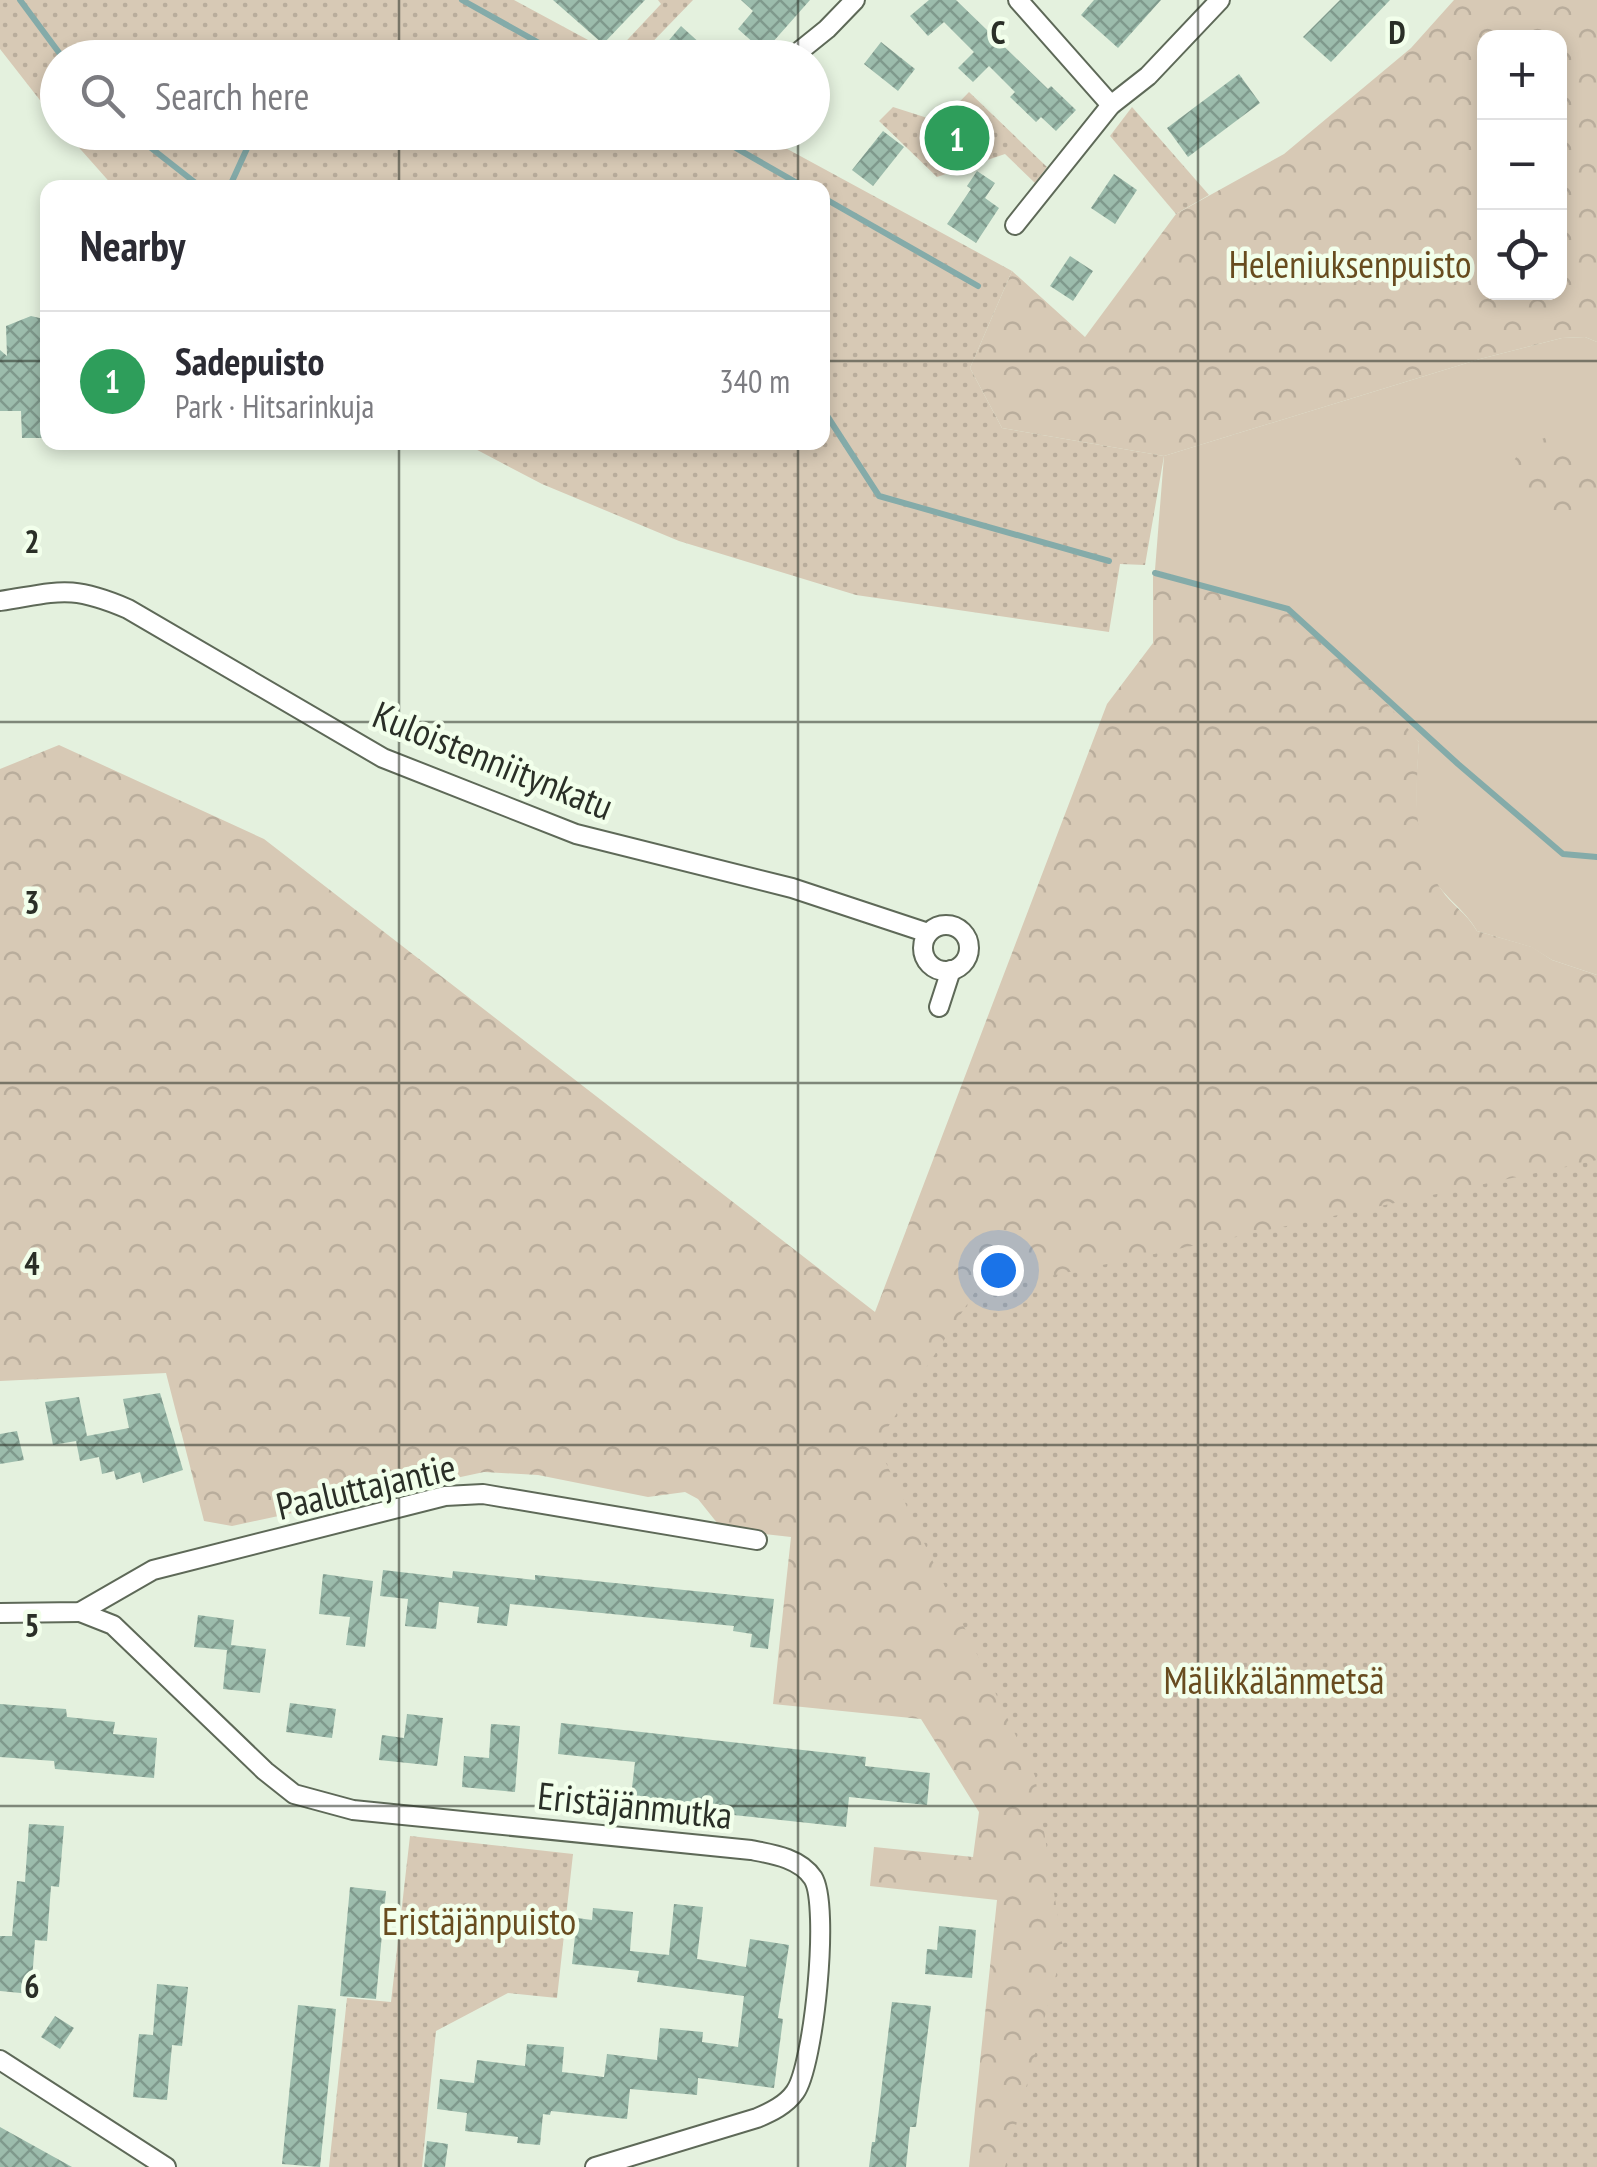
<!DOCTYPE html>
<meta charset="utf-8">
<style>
:root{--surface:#fff;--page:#f7f7f7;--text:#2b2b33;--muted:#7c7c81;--line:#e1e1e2;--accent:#ea580c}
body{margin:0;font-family:"PT Sans Narrow",sans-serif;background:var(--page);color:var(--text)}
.controls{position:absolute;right:30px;top:30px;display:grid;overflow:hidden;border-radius:20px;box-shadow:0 5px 15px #0003}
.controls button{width:90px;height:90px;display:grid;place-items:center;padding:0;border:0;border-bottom:2px solid var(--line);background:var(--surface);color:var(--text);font:50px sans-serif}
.you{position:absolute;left:998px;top:1270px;width:35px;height:35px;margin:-25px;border:8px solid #fff;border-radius:50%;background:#1a73e8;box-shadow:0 0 0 15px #1a73e833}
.badge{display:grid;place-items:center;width:65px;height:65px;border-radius:50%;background:var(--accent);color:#fff;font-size:32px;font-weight:700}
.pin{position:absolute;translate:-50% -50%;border:5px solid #fff;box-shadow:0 2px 10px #0006}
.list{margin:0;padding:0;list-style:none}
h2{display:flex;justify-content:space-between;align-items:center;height:130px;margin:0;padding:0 40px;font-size:42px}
h2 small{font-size:32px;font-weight:400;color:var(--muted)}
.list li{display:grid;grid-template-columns:65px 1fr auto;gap:30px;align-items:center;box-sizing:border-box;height:140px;padding:0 40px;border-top:2px solid var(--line)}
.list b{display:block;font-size:38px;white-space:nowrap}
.list p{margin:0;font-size:32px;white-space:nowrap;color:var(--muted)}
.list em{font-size:32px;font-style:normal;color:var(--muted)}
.icon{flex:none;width:55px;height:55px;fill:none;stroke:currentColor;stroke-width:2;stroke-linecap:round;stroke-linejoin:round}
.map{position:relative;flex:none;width:1597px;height:2167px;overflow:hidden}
.search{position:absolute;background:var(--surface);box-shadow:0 5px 15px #0003;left:40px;top:40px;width:790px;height:110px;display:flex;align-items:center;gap:25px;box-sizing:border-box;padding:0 35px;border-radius:55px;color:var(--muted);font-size:38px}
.panel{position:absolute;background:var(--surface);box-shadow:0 5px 15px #0003;left:40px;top:180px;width:790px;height:270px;border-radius:20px}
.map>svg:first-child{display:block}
.grass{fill:#d7c9b5}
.forest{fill:url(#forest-crowns);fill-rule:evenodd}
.park{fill:url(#park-dots)}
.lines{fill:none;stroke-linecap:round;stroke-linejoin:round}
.stream{stroke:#84aba9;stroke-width:6}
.building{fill:url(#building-cross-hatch)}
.minor-casing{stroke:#5e6958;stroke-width:22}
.minor{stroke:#fff;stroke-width:18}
.grid{fill:none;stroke:#2a2f27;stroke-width:2.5;stroke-opacity:0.55}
.labels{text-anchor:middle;stroke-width:9;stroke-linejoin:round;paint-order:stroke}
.park-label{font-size:38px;fill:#684c1f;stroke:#f2ffeb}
.street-label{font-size:38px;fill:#2a2f27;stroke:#f2ffeb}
.grid-label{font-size:32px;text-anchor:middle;font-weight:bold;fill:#2a2f27;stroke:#f2ffeb;stroke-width:9;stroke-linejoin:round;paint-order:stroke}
</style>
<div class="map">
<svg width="1597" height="2167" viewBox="0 0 1597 2167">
<defs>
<pattern id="forest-crowns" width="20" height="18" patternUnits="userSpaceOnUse" patternTransform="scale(2.5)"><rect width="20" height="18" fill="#d7c9b5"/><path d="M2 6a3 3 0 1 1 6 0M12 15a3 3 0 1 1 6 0" fill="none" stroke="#b9ad9c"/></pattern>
<pattern id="park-dots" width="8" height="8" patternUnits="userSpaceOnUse" patternTransform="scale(2.5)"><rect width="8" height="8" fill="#d7c9b5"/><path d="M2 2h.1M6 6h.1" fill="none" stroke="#b9ad9c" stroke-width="1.8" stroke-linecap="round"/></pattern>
<pattern id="building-cross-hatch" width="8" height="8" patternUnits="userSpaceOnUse" patternTransform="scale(2.5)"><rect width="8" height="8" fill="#9cbcac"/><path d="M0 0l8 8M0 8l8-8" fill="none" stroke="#7f998c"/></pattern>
</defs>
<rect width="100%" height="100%" fill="#e4f1de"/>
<path class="grass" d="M1585,337L1597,342V975L1552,960L1531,947L1477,931C1465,909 1444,898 1432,876C1411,841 1416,781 1419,742L1288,609L1155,570L1164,456L1480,359L1562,338Z"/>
<g class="forest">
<path d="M1454,0H1597V342L1585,337L1562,338L1480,359L1164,456L1002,428L970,368L1012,271L1085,337L1176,214L1284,154L1411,48ZM1484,38H1560V292H1484Z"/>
<path d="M1557,435L1570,442L1597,464V503L1578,509L1565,531L1556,535C1543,526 1542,515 1534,503C1529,495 1517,489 1513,480C1503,455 1538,437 1557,435Z"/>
<path d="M1153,575L1288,609L1373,687L1419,742C1416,792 1411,846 1441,889C1452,906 1466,912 1477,931L1532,947L1552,960L1597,975V2167H969L997,1900L870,1886L874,1847L973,1857L979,1812L921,1719L773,1704L791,1537L722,1529L698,1499L685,1492L648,1497L538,1475L484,1472L232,1526L204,1521L166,1373L0,1381V769L59,745L264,839L875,1312L1107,704L1153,643Z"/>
</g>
<g class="park">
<path d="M0,0H514L614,54L661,4L658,0H693L638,57L58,58L57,122L0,49Z"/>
<path d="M969,92L1047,167L1035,183L1005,154L937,177L879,121L893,107L940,122Z"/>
<path d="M1132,107L1209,195L1176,214L1110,136Z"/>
<path d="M66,133H758L1012,271L970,368L1002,428L1164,456L1145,565L1120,564L1109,632L856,595L679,541L542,484L464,443L822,442V188L114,187Z"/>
<path d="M1597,1160V2167H1005L1063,1948L1035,1776L877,1444L975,1292Z"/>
<path d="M410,1836L573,1854L557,1998L508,1993L436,2031L422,2167H329L347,1998L391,2002Z"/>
</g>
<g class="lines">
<g class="stream">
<path d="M20,0L63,58"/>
<path d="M462,0L566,58"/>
<path d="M708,132V133"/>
<path d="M727,143L806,188"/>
<path d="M146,144L202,188"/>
<path d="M229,188L249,144"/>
<path d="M822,197L978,286"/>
<path d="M822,408L879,496L1109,561"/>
<path d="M1155,573L1288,609L1458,764L1563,854L1597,857"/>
</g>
</g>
<g class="building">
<path d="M553,0H645L603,44Z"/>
<path d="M741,0H810L764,52L738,29L753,11Z"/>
<path d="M929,0H956L1048,89L1051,86L1076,110L1056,131L1041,117L1036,122L1010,97L1015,92L989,66L973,82L958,68L974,52L944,22L928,36L910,16Z"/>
<path d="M1094,0H1161L1118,48L1081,15Z"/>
<path d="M1340,0H1390L1331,62L1303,37Z"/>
<path d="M681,26L702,45L692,58H654Z"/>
<path d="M881,42L915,69L898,91L864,64Z"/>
<path d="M1239,74L1260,103L1188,157L1167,128Z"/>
<path d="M883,131L904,147L873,186L852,170Z"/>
<path d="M977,171L995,183L985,198L999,208L976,243L947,224L971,189L967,186Z"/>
<path d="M1114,174L1137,190L1115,224L1091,208Z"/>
<path d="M1070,256L1093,271L1073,301L1050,286Z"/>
<path d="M31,316L48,320V438H22L21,411H0V350L7,356L6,326Z"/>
<path d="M160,1393L183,1470L143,1483L140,1472L116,1480L114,1471L102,1474L99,1457L80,1461L76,1441L53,1445L45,1402L79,1397L87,1436L129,1428L123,1399Z"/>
<path d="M17,1431L24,1460L0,1464V1434Z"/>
<path d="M383,1570L452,1578L453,1571L535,1580V1575L774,1599L768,1649L750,1647L752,1634L733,1631L734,1626L510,1604L507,1626L477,1623L479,1607L439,1602L436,1629L405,1626L408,1599L380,1596Z"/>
<path d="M323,1574L373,1581L365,1647L346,1645L350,1617L319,1614Z"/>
<path d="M198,1615L234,1620L231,1645L266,1649L260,1693L223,1689L227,1650L194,1647Z"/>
<path d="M290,1703L336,1709L332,1738L286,1732Z"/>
<path d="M0,1704L66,1709L67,1717L115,1722L113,1734L157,1738L154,1778L55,1769L54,1761L0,1757Z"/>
<path d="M407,1714L443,1718L437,1766L379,1760L382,1735L404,1738Z"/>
<path d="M561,1723L866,1757L865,1766L930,1773L927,1805L849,1797L846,1827L630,1804L635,1762L558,1754Z"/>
<path d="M491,1724L520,1726L515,1792L462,1787L464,1756L489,1758Z"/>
<path d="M29,1824L64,1826L59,1887L51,1886L47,1941L35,1940L31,1994L0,1991V1936H12L17,1881L25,1882Z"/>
<path d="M350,1887L386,1891L376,1999L340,1996Z"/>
<path d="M674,1904L703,1907L697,1959L746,1967L750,1939L789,1945L778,2018L783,2019L774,2088L698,2078L697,2095L630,2089L627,2119L551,2111L550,2115L543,2114L540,2145L517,2143L518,2137L465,2131L467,2113L437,2109L440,2079L474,2083L477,2060L525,2066L527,2044L564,2047L562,2072L604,2077L607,2054L657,2060L660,2028L703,2032L702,2042L738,2047L744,1996L637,1982L639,1971L572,1964L577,1918L592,1920L593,1908L633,1912L630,1951L669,1955Z"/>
<path d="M939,1926L976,1930L972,1978L925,1974L927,1949L937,1950Z"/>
<path d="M157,1984L188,1987L182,2046L172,2045L167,2100L133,2097L139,2034L153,2035Z"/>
<path d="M892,2002L931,2006L916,2127H910L906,2167H869L872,2142H875Z"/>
<path d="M298,2005L336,2009L320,2167L282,2164Z"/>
<path d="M55,2016L74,2028L60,2049L41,2037Z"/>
<path d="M0,2127L72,2167H0Z"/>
<path d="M427,2141L448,2144L445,2167H424Z"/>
</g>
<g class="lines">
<g class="minor-casing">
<g id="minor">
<path d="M1018,0L1111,105"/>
<path d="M791,58L827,29L855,0"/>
<path d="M1015,225L1111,105L1148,76L1220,0"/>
<path d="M0,601C59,592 70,584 128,609L383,758L576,834L792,888L928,933"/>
<circle cx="946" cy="948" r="23"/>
<path d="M939,1007L951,970"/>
<path d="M80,1612L113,1625L265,1771L294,1794L353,1810L751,1850C772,1854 800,1858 813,1878C830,1905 814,2066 795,2092C786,2105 771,2112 757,2118L595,2167"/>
<path d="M0,1613L80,1612L153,1570L445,1496L483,1494L757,1540"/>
<path d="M0,2060L166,2167"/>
</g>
</g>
<use href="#minor" class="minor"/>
</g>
<path class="grid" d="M399,0V58M798,0V58M1198,0V2167M399,132V188M798,132V188M0,361H48M822,361H1597M399,442V2167M798,442V2167M0,722H1597M0,1083H1597M0,1445H1597M0,1806H1597"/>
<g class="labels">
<g class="park-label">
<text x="1350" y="278">Heleniuksenpuisto</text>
<text x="1274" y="1694">Mälikkälänmetsä</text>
<text x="479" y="1935">Eristäjänpuisto</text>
</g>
<g class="street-label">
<text transform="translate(493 761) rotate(22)" y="13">Kuloistenniitynkatu</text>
<text transform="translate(366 1487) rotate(-13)" y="13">Paaluttajantie</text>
<text transform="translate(635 1806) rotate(6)" y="13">Eristäjänmutka</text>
</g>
</g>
<g class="grid-label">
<text x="998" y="44">C</text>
<text x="1397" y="44">D</text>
<text x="32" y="553">2</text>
<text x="32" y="914">3</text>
<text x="32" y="1275">4</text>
<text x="32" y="1637">5</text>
<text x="32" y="1998">6</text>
</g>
</svg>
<div class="controls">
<button>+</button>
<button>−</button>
<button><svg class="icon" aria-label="locate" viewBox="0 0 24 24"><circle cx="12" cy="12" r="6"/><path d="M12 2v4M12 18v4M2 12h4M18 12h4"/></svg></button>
</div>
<div class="you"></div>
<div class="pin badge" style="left:957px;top:138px;background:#2e9e5b">1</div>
<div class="search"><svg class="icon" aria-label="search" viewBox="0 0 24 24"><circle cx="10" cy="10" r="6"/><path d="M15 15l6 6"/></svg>Search here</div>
<section class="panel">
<h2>Nearby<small></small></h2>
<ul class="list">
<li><span class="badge" style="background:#2e9e5b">1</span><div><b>Sadepuisto</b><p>Park · Hitsarinkuja</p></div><em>340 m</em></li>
</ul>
</section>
</div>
